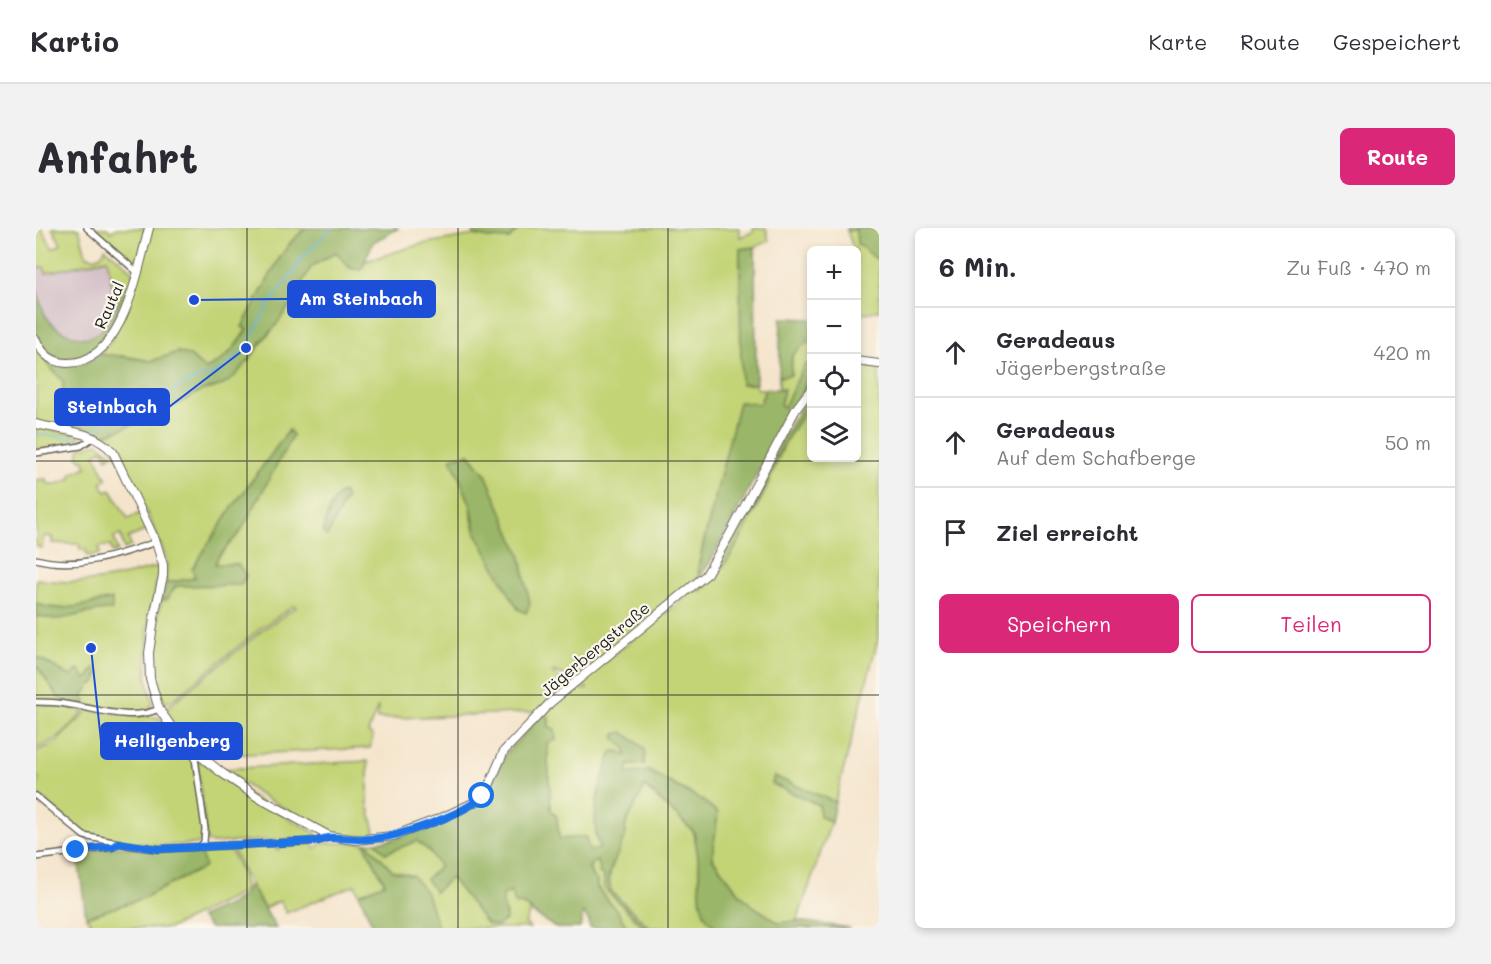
<!DOCTYPE html>
<html lang="de">
<meta charset="utf-8">
<style>
:root{--surface:#fff;--page:#f2f2f3;--text:#2b2b33;--muted:#7c7c81;--line:#e1e1e2;--accent:#db2777}
body{margin:0;font-family:Mali,sans-serif;background:var(--page);color:var(--text)}
.controls{position:absolute;right:18px;top:18px;display:grid;overflow:hidden;border-radius:9px;box-shadow:0 3px 9px #0003}
.controls button{width:54px;height:54px;display:grid;place-items:center;padding:0;border:0;border-bottom:2px solid var(--line);background:var(--surface);color:var(--text);font:30px sans-serif}
.stop{position:absolute;width:18px;height:18px;margin:-14px;border:4px solid #1a73e8;border-radius:50%;background:#fff}
.stop.end{background:#1a73e8;border-color:#fff;box-shadow:0 2px 6px #0008}
.list{margin:0;padding:0;list-style:none}
h2{display:flex;justify-content:space-between;align-items:center;height:78px;margin:0;padding:0 24px;font-size:26px}
h2 small{font-size:20px;font-weight:400;color:var(--muted)}
.list li{display:grid;grid-template-columns:39px 1fr auto;gap:18px;align-items:center;box-sizing:border-box;height:90px;padding:0 24px;border-top:2px solid var(--line)}
.list b{display:block;font-size:22px;white-space:nowrap}
.list p{margin:0;font-size:20px;white-space:nowrap;color:var(--muted)}
.list em{font-size:20px;font-style:normal;color:var(--muted)}
.actions{display:flex;gap:12px;padding:18px 24px}
.actions a{flex:1;padding:14px 0;border:2px solid var(--accent);border-radius:9px;text-align:center;font-size:21px;color:var(--accent)}
.actions .main{background:var(--accent);color:#fff}
.icon{flex:none;width:33px;height:33px;fill:none;stroke:currentColor;stroke-width:2;stroke-linecap:round;stroke-linejoin:round}
.map{position:relative;flex:none;width:843px;height:700px;overflow:hidden;border-radius:9px}
header{display:flex;align-items:center;gap:36px;box-sizing:border-box;height:84px;padding:0 30px;background:var(--surface);border-bottom:2px solid var(--line)}
header strong{font-size:28px}
nav{display:flex;gap:33px;margin-inline-start:auto;font-size:21px}
.intro{display:flex;align-items:center;justify-content:space-between;box-sizing:border-box;height:144px;padding:0 36px}
h1{margin:0;font-size:42px}
.button{padding:15px 27px;border-radius:9px;background:var(--accent);color:#fff;font-size:21px;font-weight:700}
main{display:flex;gap:36px;padding:0 36px}
aside{flex:1;background:var(--surface);border-radius:9px;box-shadow:0 3px 9px #0003}
.map>svg:first-child{display:block}
.industrial{fill:#d2bdc6}
.green{fill:#c3d477;stroke:#70784a;stroke-width:1.5;fill-rule:evenodd}
.forest{fill:#9ab668;stroke:#5b6942;stroke-width:1.5}
.lines{fill:none;stroke-linecap:round;stroke-linejoin:round}
.stream{stroke:#60b3dc;stroke-width:1.5}
.street-casing{stroke:#686259;stroke-width:8}
.secondary-casing{stroke:#686259;stroke-width:10}
.street{stroke:#fff;stroke-width:5}
.secondary{stroke:#fff;stroke-width:8}
.route{stroke:#1a73e8;stroke-width:8}
.grid{fill:none;stroke:#1c1c1c;stroke-width:1.5;stroke-opacity:0.55}
.labels{text-anchor:middle;stroke-width:4.5;stroke-linejoin:round;paint-order:stroke}
.street-label{font-size:16px;fill:#1c1c1c;stroke:#fbf7ec}
.leader{fill:none;stroke:#1d4ed8;stroke-width:2}
.callout-dot{fill:#1d4ed8;stroke:#fbf7ec;stroke-width:2}
.callout{fill:#1d4ed8;stroke:#1d4ed8;stroke-width:2}
.callout-label{font-size:18px;text-anchor:middle;font-weight:bold;fill:#fff}
</style>
<header>
<strong>Kartio</strong>
<nav><a>Karte</a><a>Route</a><a>Gespeichert</a></nav>
</header>
<div class="intro"><h1>Anfahrt</h1><a class="button">Route</a></div>
<main>
<div class="map">
<svg width="843" height="700" viewBox="0 0 843 700">
<rect width="100%" height="100%" fill="#fbf7ec"/>
<filter id="ink" filterUnits="userSpaceOnUse"><feTurbulence type="fractalNoise" baseFrequency=".0167" numOctaves="2"/><feDisplacementMap in="SourceGraphic" scale="12" xChannelSelector="R" yChannelSelector="G"/><feConvolveMatrix kernelMatrix="1 2 1 2 8 2 1 2 1" color-interpolation-filters="sRGB"/></filter>
<filter id="wash" filterUnits="userSpaceOnUse"><feTurbulence type="fractalNoise" baseFrequency=".008" numOctaves="4" result="noise"/><feDisplacementMap in="SourceGraphic" scale="24" xChannelSelector="R" yChannelSelector="G"/><feGaussianBlur stdDeviation="1.35" result="paint"/><feColorMatrix in="noise" values="0 0 0 0 0 0 0 0 0 0 0 0 0 0 0 0 0 1.4 0 .05"/><feComposite in="paint" operator="in"/></filter>
<g filter="url(#wash)">
<rect width="100%" height="100%" fill="#f4e4cb"/>
<path class="industrial" d="M72,30L80,78L70,97L62,106L53,110L36,107L21,100L10,89L0,59V40L8,39L10,45Z"/>
<g class="green">
<path d="M0,0H5L17,21L25,16L16,0H43L50,27C59,32 66,29 69,20L94,40L98,50L95,58H90L80,78L71,31L10,45L8,39L0,40Z"/>
<path d="M57,0H71L75,4L81,0H111L103,28L101,32H97Z"/>
<path d="M116,0H270L255,14L244,30L206,99L211,101C200,118 189,134 169,141L154,128L142,124L116,133L88,128L63,127L75,113Z"/>
<path d="M484,0H703L704,9L717,4L718,0H730L733,13L719,19L704,21L705,156H720L721,161H729L724,176L704,174L667,317L662,341L664,348L541,448L534,450L518,443L517,446L529,454V458L500,484L341,491L342,478L332,504L337,508L334,520L168,528L137,496L128,484L129,481L228,401L260,379L257,378L225,400L139,470L127,476L123,474C113,436 116,408 126,371L131,372L140,358L202,336L179,337L182,329L205,303L159,350L130,355C131,346 132,337 129,328C122,306 82,220 66,208L123,186L167,162L178,160L214,131L256,74L275,39L300,23L314,40L325,42L330,33L385,16L438,7L453,10L473,11ZM433,226L450,247L482,381L440,305L436,291Z"/>
<path d="M820,2L821,15L843,33V82L821,87L820,22H818L811,3Z"/>
<path d="M775,110L774,156L768,163L773,138L769,136L748,179L744,178L748,161L743,160V149L755,146L756,127Z"/>
<path d="M0,118L12,137L27,153L28,183L39,201L0,194Z"/>
<path d="M821,136L843,138V407L799,574L738,549L737,556L783,577L784,588L795,594L761,693L743,695L717,678L704,666L676,630L681,584L666,572L613,544L591,546L592,537L608,536L579,510L589,520L592,526L589,528L559,606L565,622L553,623L549,609L523,611L521,589L515,582L511,514L520,511L513,499V488L509,483L539,457L550,462L551,460L544,454L662,359L664,362C692,326 718,292 735,249C747,221 757,190 775,165L776,230H820Z"/>
<path d="M0,199L44,208V216L0,222Z"/>
<path d="M62,215L76,227L71,230L67,222L59,226L71,252L65,255L70,264L75,262L92,291L104,285L111,302L92,310L95,318L88,321L85,307L78,309L82,323L77,325L74,317L63,319L64,326L51,328L50,322H44L43,316L16,315V309L8,308L6,320L0,318V252L10,251L11,256H21L35,251V246L51,239L48,232H45L42,229L44,220Z"/>
<path d="M124,338L112,398L111,451L117,475L109,485L0,472V351C43,359 83,350 124,338Z"/>
<path d="M0,476L28,478L48,483C34,500 21,513 0,520Z"/>
<path d="M53,482L119,489L125,491L141,510L140,514L158,536L168,603L166,612L160,616L122,618L50,607L0,566L3,550L0,547V523L18,516Z"/>
<path d="M161,530L221,572L281,606L279,610L175,615L171,614Z"/>
<path d="M332,533V576L340,608H308L292,604L224,567L187,541Z"/>
<path d="M608,558L658,604C660,616 662,627 663,638C664,658 661,689 682,700H614C602,689 585,678 576,664C564,647 599,577 608,558Z"/>
<path d="M381,613L393,623L404,639L398,664L415,649L451,696L470,686L465,678L467,667L475,664L485,676L495,681L489,695L494,700H402L377,648L357,643L331,615L340,614L349,625Z"/>
<path d="M284,615H328L349,656L323,666L319,657L250,685L244,673L228,680L214,657L198,624V620L239,618L240,622H243L244,617L278,616L279,620H281Z"/>
<path d="M193,620L206,645L210,661L200,668L134,700H58L50,689L105,671L168,639L164,621Z"/>
<path d="M561,633L568,647V660L609,700H591C579,676 561,667 553,640L556,635Z"/>
</g>
<g class="forest">
<path d="M270,0H363L337,14L325,42L314,40L300,24L275,39L256,74L238,100L225,114L214,131L198,149L187,157L167,162L123,186L66,208L39,201L28,183L27,153L12,137L5,125L9,129L48,135L63,127H76L116,133L142,124L154,128L169,141C189,134 200,118 211,101L206,99L244,29L255,14Z"/>
<path d="M437,0H484L473,11L453,10L438,7Z"/>
<path d="M811,0H843V33L821,15L820,2L811,3Z"/>
<path d="M719,19L720,156H705L704,21Z"/>
<path d="M90,58H95C82,91 68,136 24,131C13,129 2,116 0,105C0,91 0,73 0,59C3,68 5,82 11,90C20,103 46,116 61,106C75,97 83,73 90,58Z"/>
<path d="M745,90L775,91L776,110L756,127L755,147L743,149Z"/>
<path d="M769,136L773,138L768,163L742,206L673,336L664,348L662,341L667,317L703,174L724,176L729,161H748L744,178L748,179Z"/>
<path d="M767,176L771,180C760,197 748,213 740,232C727,266 695,343 664,363L662,359L679,340L747,209Z"/>
<path d="M253,202L257,207L205,303L182,329L179,336H202L210,347L205,357L140,358L130,372L126,371L130,355L159,350L156,341L193,284Z"/>
<path d="M433,226L450,247L484,326L494,376L490,385L482,381L475,369L440,305L435,278L415,230Z"/>
<path d="M307,264L310,270L291,308L287,305C290,291 294,271 307,264Z"/>
<path d="M76,371V382C55,382 43,388 23,391C15,392 8,387 0,389V375C22,386 53,376 76,371Z"/>
<path d="M0,428L34,448L43,441L49,451L52,450L59,440L63,445L58,456H55L46,470L50,473L48,478L25,473L0,437Z"/>
<path d="M506,487L512,489L513,499L519,501L520,512L511,515L515,582L521,589L523,611L550,609L553,623L564,621C553,589 563,556 576,524L583,523L589,528L591,526L589,520L579,511V506L587,504L608,520L609,528L608,536L592,537L591,546L613,543L666,572L682,585L676,630L704,666L717,678L743,695L761,693L815,700H682C660,690 664,658 663,638C662,627 660,616 658,604L609,558L589,598L590,606L575,641L572,651L575,663L614,700H609L568,660V648L563,645L564,640L561,633L556,635L553,640L556,648L561,653V660L583,685L591,700H554L553,693L547,685L544,700H520L495,684V681L485,676L480,677L475,664L467,667C465,680 470,681 470,692L460,698L451,696L415,650L399,664L390,651L404,639L393,623L381,613L349,625L340,614L358,611L406,593L443,575L471,524Z"/>
<path d="M738,548L799,574L795,594L784,588L783,577L736,556Z"/>
<path d="M328,615H331L357,643L377,648L391,666L402,700H338L323,666L349,655Z"/>
<path d="M82,618L121,623L164,621L169,639L105,671L50,689L42,628L44,625Z"/>
<path d="M214,657L240,700H174L164,689C180,682 207,674 214,657Z"/>
</g>
<g class="lines">
<g class="stream">
<path d="M58,202L81,186L118,179L144,157L185,143L210,120L233,76L257,45L267,28L296,0"/>
<path d="M0,206L41,211"/>
</g>
</g>
</g>
<g filter="url(#ink)">
<g class="lines">
<g class="street-casing">
<g id="street">
<path d="M51,0L101,44"/>
<path d="M0,225L45,218L58,209"/>
<path d="M0,331C41,342 82,327 120,314"/>
<path d="M0,474C9,474 19,474 29,476C59,480 94,494 123,481"/>
<path d="M158,523L169,601L168,614L164,619"/>
<path d="M0,568L48,608L97,618L123,621L282,613L293,608"/>
<path d="M0,629L77,619L82,615"/>
</g>
</g>
<g class="secondary-casing">
<g id="secondary">
<path d="M0,112C6,126 16,135 32,135C87,135 102,41 113,0"/>
<path d="M820,133L843,136"/>
<path d="M0,196C27,203 57,202 77,224L120,314L127,337V348L119,384L113,425L114,451L123,481L139,504L158,523L186,545L223,570L293,608L319,612L357,608L405,590L441,573L452,560L468,523L514,475L670,347L694,306L760,181L776,160"/>
</g>
</g>
<use href="#street" class="street"/>
<use href="#secondary" class="secondary"/>
</g>
</g>
<g class="lines" filter="url(#ink)">
<path class="route" d="M40,622L77,619L82,615L123,621L282,613C298,606 315,613 333,611C360,610 428,587 446,568"/>
</g>
<path class="grid" d="M211,0V700M422,0V700M632,0V700M0,233H843M0,467H843"/>
<g class="labels">
<g class="street-label">
<text transform="translate(73 77) rotate(-66)" y="6">Rautal</text>
<text transform="translate(559 421) rotate(-40)" y="6">Jägerbergstraße</text>
</g>
</g>
<path class="leader" d="M158 72L252 71M210 120L133 179M55 420L65 513"/>
<g class="callout-dot">
<circle cx="158" cy="72" r="6"/>
<circle cx="210" cy="120" r="6"/>
<circle cx="55" cy="420" r="6"/>
</g>
<g class="callout">
<rect x="252" y="53" width="147" height="36" rx="6"/>
<rect x="19" y="161" width="114" height="36" rx="6"/>
<rect x="65" y="495" width="141" height="36" rx="6"/>
</g>
<g class="callout-label">
<text x="325" y="77">Am Steinbach</text>
<text x="76" y="185">Steinbach</text>
<text x="136" y="519">Heiligenberg</text>
</g>
</svg>
<div class="controls">
<button>+</button>
<button>−</button>
<button><svg class="icon" aria-label="locate" viewBox="0 0 24 24"><circle cx="12" cy="12" r="6"/><path d="M12 2v4M12 18v4M2 12h4M18 12h4"/></svg></button>
<button><svg class="icon" aria-label="layers" viewBox="0 0 24 24"><path d="M12 4l9 5-9 5-9-5zM3 14l9 5 9-5"/></svg></button>
</div>
<div class="stop" style="left:446px;top:568px"></div>
<div class="stop end" style="left:40px;top:622px"></div>
</div>
<aside>
<h2>6 Min.<small>Zu Fuß · 470 m</small></h2>
<ul class="list">
<li><svg class="icon" aria-label="ahead" viewBox="0 0 24 24"><path d="M12 20V5M6 11l6-6 6 6"/></svg><div><b>Geradeaus</b><p>Jägerbergstraße</p></div><em>420 m</em></li>
<li><svg class="icon" aria-label="ahead" viewBox="0 0 24 24"><path d="M12 20V5M6 11l6-6 6 6"/></svg><div><b>Geradeaus</b><p>Auf dem Schafberge</p></div><em>50 m</em></li>
<li><svg class="icon" aria-label="arrive" viewBox="0 0 24 24"><path d="M6 21V4h12l-3 4 3 4H6"/></svg><div><b>Ziel erreicht</b></div></li>
</ul>
<div class="actions"><a class="main">Speichern</a><a>Teilen</a></div>
</aside>
</main>
